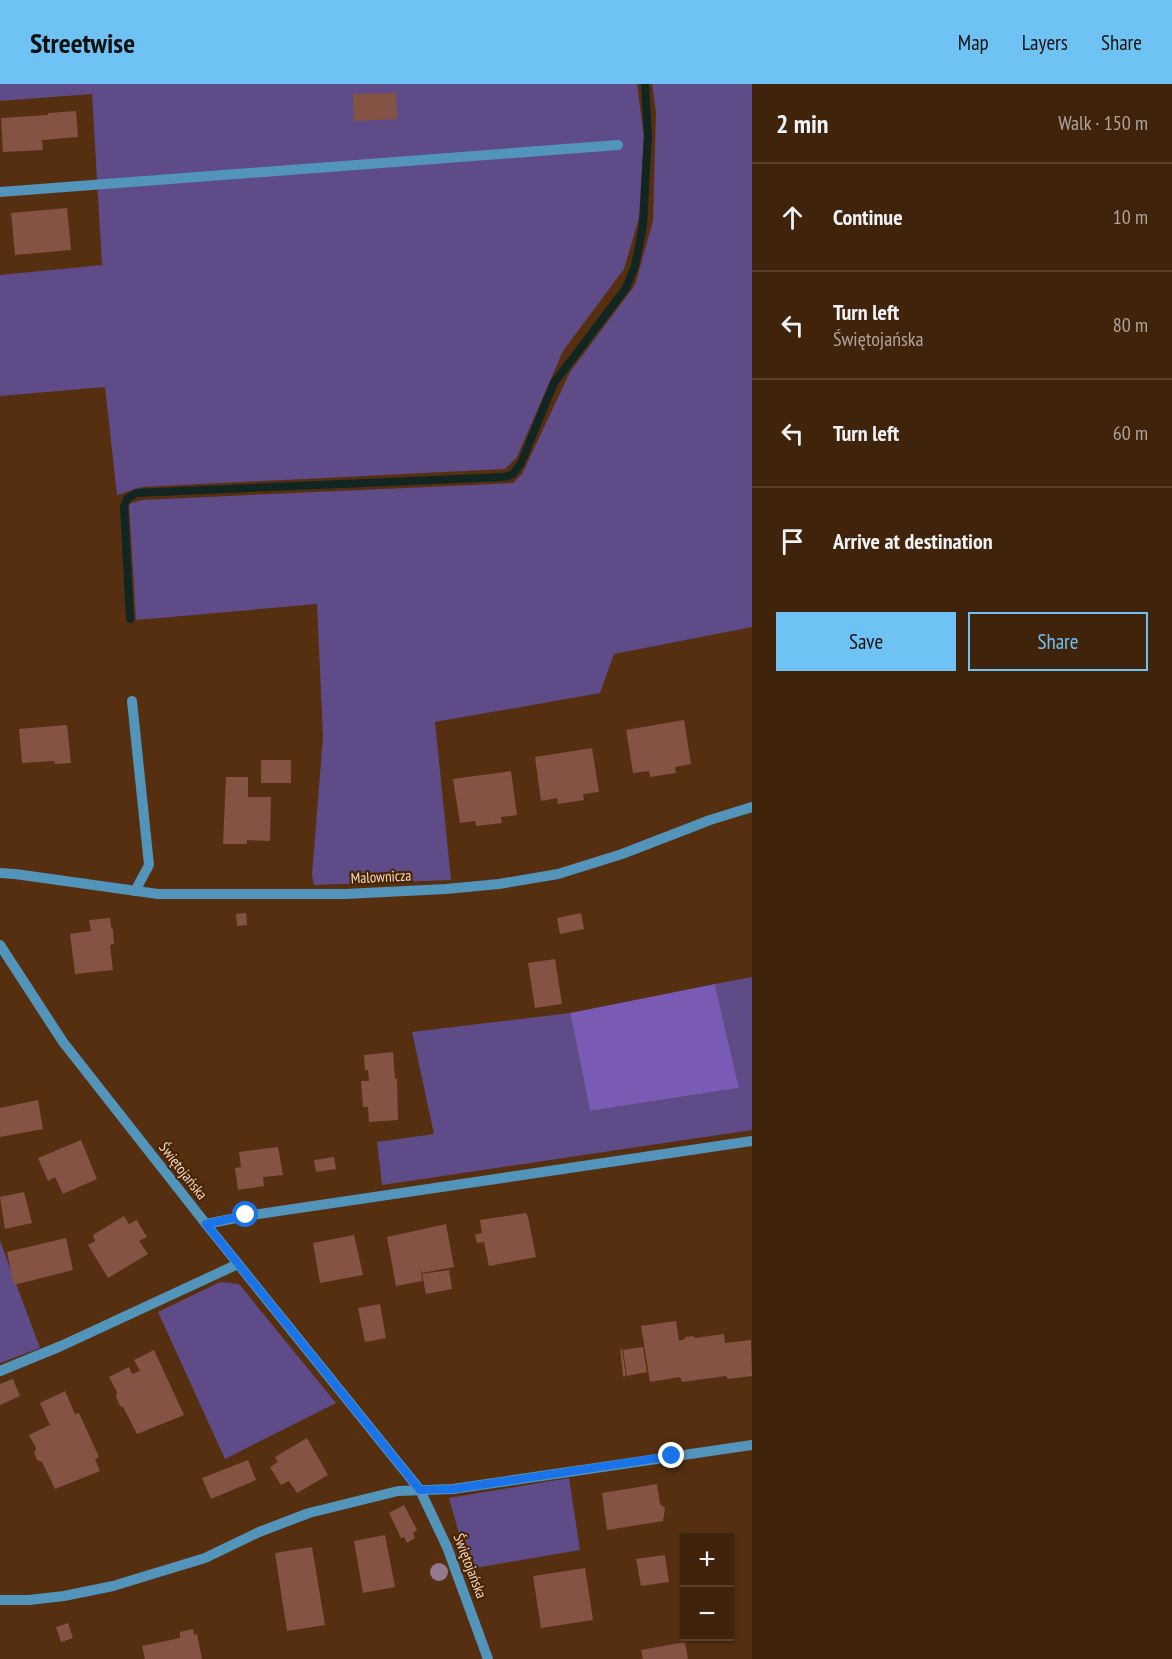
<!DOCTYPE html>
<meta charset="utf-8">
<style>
:root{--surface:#40230b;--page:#472b14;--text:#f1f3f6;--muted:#aea49d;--line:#59402c;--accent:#6fc2f4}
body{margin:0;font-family:"PT Sans Narrow",sans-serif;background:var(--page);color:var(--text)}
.controls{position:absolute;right:18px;bottom:18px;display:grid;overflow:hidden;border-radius:0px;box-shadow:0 2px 4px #0004}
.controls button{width:54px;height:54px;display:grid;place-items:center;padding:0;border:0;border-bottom:2px solid var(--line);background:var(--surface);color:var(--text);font:30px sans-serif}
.stop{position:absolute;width:18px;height:18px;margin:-14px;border:4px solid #1a73e8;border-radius:50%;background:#fff}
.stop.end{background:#1a73e8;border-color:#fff;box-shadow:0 2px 6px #0008}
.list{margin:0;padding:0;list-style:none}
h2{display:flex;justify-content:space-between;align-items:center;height:78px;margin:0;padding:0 24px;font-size:26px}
h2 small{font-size:20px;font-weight:400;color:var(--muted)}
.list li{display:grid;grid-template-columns:39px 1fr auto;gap:18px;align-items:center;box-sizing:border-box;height:108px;padding:0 24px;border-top:2px solid var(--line)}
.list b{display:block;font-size:22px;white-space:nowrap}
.list p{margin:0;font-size:20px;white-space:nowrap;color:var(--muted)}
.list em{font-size:20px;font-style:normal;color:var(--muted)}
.actions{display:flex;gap:12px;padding:18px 24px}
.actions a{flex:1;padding:14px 0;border:2px solid var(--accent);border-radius:0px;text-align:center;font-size:21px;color:var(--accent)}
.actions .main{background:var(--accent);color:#111}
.icon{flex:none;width:33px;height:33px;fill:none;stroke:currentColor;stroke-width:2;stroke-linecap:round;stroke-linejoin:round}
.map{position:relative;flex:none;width:752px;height:1575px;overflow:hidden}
header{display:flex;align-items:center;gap:36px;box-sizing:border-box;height:84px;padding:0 30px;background:var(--accent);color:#111}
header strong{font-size:28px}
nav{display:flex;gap:33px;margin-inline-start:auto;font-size:21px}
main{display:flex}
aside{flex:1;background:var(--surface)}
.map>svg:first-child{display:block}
.green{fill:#5f4b88}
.forest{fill:#795ab4}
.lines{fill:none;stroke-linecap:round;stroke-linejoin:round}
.stream{stroke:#122621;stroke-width:8}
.building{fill:#855344}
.minor{stroke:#5394bb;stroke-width:10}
.tree{fill:#947890}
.route{stroke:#1a73e8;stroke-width:8}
.labels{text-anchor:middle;stroke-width:4.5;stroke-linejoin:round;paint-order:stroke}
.street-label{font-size:15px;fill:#eed6c5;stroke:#4a2503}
</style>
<header>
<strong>Streetwise</strong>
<nav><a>Map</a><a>Layers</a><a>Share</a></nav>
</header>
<main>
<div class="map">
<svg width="752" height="1575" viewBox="0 0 752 1575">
<rect width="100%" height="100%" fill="#552f0f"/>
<g class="green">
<path d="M0,0H637L644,53L639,134L624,185L563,267L517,373L505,385L142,403L117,411L105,303L0,312V191L102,181L92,10L0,17Z"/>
<path d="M652,0H752V543L614,570L600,609L435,638L451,796L314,801L312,791L323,653L317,520L136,536L129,420L142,416L513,399L522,390L570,288L635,201L653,137L656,28Z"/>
<path d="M752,893V1046L382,1101L377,1058L434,1050L412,948L570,929L590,1027L739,1004L715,900Z"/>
<path d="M0,1157L40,1264L0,1279Z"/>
<path d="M220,1198L239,1200L336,1319L225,1375L158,1228Z"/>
<path d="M569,1394L580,1466L469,1485L449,1414Z"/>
</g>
<path class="forest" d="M715,900L739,1004L590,1027L570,929Z"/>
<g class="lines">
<path class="stream" d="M130,535L124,423L127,415L136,409L504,393L513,390L521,379L554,299L626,204L635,182L643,142L648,50L645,0"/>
</g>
<g class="building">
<path d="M396,9L397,35L354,37L353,10Z"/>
<path d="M76,27L78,53L42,56L43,66L3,68L1,34L48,31V29Z"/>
<path d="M67,124L71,166L15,171L11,129Z"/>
<path d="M684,636L691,680L675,683L676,689L650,693L649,687L633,689L626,646Z"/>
<path d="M67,641L71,679L55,680L54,677L22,679L19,645Z"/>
<path d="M592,664L599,708L583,710L584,716L558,720L557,714L541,717L535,673Z"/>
<rect x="261" y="676" width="30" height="23"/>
<path d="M511,687L517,731L501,733L502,739L476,742L475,737L460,739L453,695Z"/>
<path d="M226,693H248V713H271L270,757L247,756V760H223Z"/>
<path d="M246,829L247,841L237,842L236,830Z"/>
<path d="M581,829L584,845L560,850L557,834Z"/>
<path d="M110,834L111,843L113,846L114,860L110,861L113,886L75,890L70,850L91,847L89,836Z"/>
<path d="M555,875L562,920L535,924L528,879Z"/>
<path d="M393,968L395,995L397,994L398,1036L369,1038L368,1023H363L361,997H369L368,986H365L364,971Z"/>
<path d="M38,1016L43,1045L0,1053V1024Z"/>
<path d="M81,1056L97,1095L63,1110L55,1093L48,1097L38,1074Z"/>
<path d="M278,1063L283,1091L263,1093L264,1102L238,1106L235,1084L241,1083L239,1068Z"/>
<path d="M334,1073L336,1085L316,1088L314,1076Z"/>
<path d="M24,1108L32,1139L5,1145L0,1113Z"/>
<path d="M526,1129L528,1133L536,1173L489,1182L484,1158L477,1159L475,1151L482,1149L480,1136Z"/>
<path d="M124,1132L129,1140L137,1136L139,1140L147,1153L139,1157L148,1170L108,1194L88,1161L95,1157L93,1151Z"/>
<path d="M446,1140L454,1183L422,1189L421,1185L422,1197L396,1202L387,1153Z"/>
<path d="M354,1151L363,1191L320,1199L313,1159Z"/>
<path d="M66,1154L73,1186L14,1201L7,1168Z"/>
<path d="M449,1186L452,1205L426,1210L422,1190Z"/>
<path d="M380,1220L386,1254L365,1258L358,1224Z"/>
<path d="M676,1237L679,1257L685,1255V1253L693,1252L695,1254L724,1250L725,1259L751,1256L752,1292L728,1295L726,1292L682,1298L680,1293L650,1298L641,1242Z"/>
<path d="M643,1263L647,1288L627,1292L623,1266Z"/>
<path d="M620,1264L622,1266L626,1291L624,1293L623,1292Z"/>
<path d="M154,1266L184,1331L137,1350L123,1323L120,1322L116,1312L117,1308L109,1293L129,1283L132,1290L140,1287L134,1276Z"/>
<path d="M13,1295L20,1312L0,1321V1300Z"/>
<path d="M65,1307L75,1330L79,1329L99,1373L95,1375L100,1387L55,1405L42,1378L37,1376L36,1373L34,1369L36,1364L29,1351L50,1341L40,1319Z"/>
<path d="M307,1354L328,1391L297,1409L289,1397L281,1401L270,1383L278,1378L275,1373Z"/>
<path d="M248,1376L256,1396L211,1415L202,1394Z"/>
<path d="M657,1400L660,1420L665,1424L663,1437L607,1446L602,1409Z"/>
<path d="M404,1421L417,1446L413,1449L415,1454L407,1459L404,1453L401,1454L389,1429Z"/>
<path d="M385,1451L395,1503L363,1509L354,1457Z"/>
<path d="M312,1463L325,1541L287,1547L275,1469Z"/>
<path d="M665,1471L669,1498L641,1502L636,1475Z"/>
<path d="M585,1484L593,1536L541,1544L533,1492Z"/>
<path d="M68,1539L73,1554L61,1558L56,1543Z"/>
<path d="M193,1545L194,1551L197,1550L202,1575H145L142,1562L180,1554V1548Z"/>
<path d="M685,1558L688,1575H643L641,1566Z"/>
</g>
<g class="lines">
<g class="minor">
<path d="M0,108L618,61"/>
<path d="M132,617L149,781L135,807"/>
<path d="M0,789L15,790L158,810H345L446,805L499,800L558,790L622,770L710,736L752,723"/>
<path d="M0,861L63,958L206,1140L420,1406L447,1463L488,1575"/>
<path d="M206,1140L246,1132L752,1057"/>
<path d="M0,1287L61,1262L238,1180"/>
<path d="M0,1516H29L64,1512L113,1502L205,1474L259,1448L309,1429L398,1407L453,1405L752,1361"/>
</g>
</g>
<circle class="tree" cx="439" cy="1488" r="9"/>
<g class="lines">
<path class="route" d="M246,1131L206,1140L420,1406L453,1405L672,1372"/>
</g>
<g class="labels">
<g class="street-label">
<text transform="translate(381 793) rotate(-3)" y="5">Malownicza</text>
<text transform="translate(183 1087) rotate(52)" y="5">Świętojańska</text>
<text transform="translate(470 1482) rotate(69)" y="5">Świętojańska</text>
</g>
</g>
</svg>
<div class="controls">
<button>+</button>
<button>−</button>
</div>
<div class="stop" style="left:246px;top:1131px"></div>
<div class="stop end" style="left:672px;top:1372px"></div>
</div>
<aside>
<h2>2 min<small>Walk · 150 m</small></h2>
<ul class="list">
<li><svg class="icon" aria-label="ahead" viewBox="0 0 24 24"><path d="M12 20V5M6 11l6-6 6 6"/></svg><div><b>Continue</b></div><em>10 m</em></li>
<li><svg class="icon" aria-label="left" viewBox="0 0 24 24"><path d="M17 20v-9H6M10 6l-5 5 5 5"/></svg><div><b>Turn left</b><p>Świętojańska</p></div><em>80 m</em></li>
<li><svg class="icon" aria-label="left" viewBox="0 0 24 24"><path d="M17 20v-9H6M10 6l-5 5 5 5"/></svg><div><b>Turn left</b></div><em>60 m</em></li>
<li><svg class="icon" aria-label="arrive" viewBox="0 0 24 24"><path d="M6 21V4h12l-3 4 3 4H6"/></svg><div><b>Arrive at destination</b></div></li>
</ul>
<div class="actions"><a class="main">Save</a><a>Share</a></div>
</aside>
</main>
